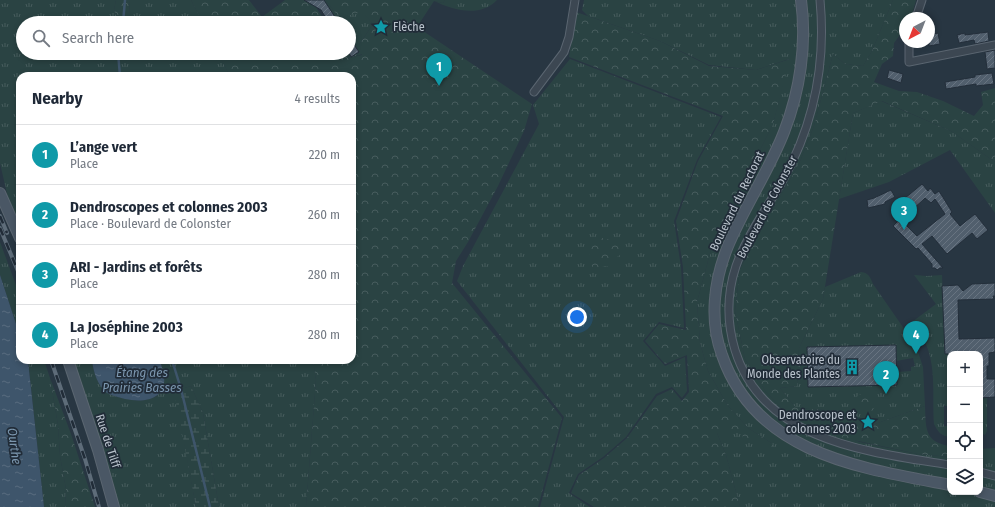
<!DOCTYPE html>
<meta charset="utf-8">
<style>
:root{--surface:#fff;--page:#f6f6f7;--text:#1f2937;--muted:#747a83;--line:#e0e1e3;--accent:#2563eb}
body{margin:0;font-family:"Fira Sans Condensed",sans-serif;background:var(--page);color:var(--text)}
.controls{position:absolute;right:12px;bottom:12px;display:grid;overflow:hidden;border-radius:8px;box-shadow:0 2px 6px #0003}
.controls button{width:36px;height:36px;display:grid;place-items:center;padding:0;border:0;border-bottom:1px solid var(--line);background:var(--surface);color:var(--text);font:20px sans-serif}
.compass{position:absolute;left:899px;top:12px;width:36px;height:36px;border-radius:50%;background:var(--surface);box-shadow:0 2px 6px #0003;rotate:222deg}
.you{position:absolute;left:577px;top:317px;width:14px;height:14px;margin:-10px;border:3px solid #fff;border-radius:50%;background:#1a73e8;box-shadow:0 0 0 6px #1a73e833}
.badge{display:grid;place-items:center;width:26px;height:26px;border-radius:50%;background:var(--accent);color:#fff;font-size:13px;font-weight:700}
.pin{position:absolute;translate:-50% -33px;filter:drop-shadow(0 1px 2px #0008)}
.pin::after{content:'';position:absolute;top:21px;width:14px;height:12px;background:inherit;clip-path:polygon(0 0,100% 0,50% 100%)}
.list{margin:0;padding:0;list-style:none}
h2{display:flex;justify-content:space-between;align-items:center;height:52px;margin:0;padding:0 16px;font-size:17px}
h2 small{font-size:13px;font-weight:400;color:var(--muted)}
.list li{display:grid;grid-template-columns:26px 1fr auto;gap:12px;align-items:center;box-sizing:border-box;height:60px;padding:0 16px;border-top:1px solid var(--line)}
.list b{display:block;font-size:15px;white-space:nowrap}
.list p{margin:0;font-size:13px;white-space:nowrap;color:var(--muted)}
.list em{font-size:13px;font-style:normal;color:var(--muted)}
.icon{flex:none;width:22px;height:22px;fill:none;stroke:currentColor;stroke-width:2;stroke-linecap:round;stroke-linejoin:round}
.map{position:relative;flex:none;width:995px;height:507px;overflow:hidden}
.search{position:absolute;background:var(--surface);box-shadow:0 2px 6px #0003;left:16px;top:16px;width:340px;height:44px;display:flex;align-items:center;gap:10px;box-sizing:border-box;padding:0 14px;border-radius:22px;color:var(--muted);font-size:15px}
.panel{position:absolute;background:var(--surface);box-shadow:0 2px 6px #0003;left:16px;top:72px;width:340px;height:292px;border-radius:12px}
.map>svg:first-child{display:block}
.grass{fill:url(#grass-tufts);fill-rule:evenodd}
.forest{fill:url(#forest-crowns)}
.wetland{fill:url(#wetland-marsh)}
.water{fill:url(#water-ripples)}
.lines{fill:none;stroke-linecap:round;stroke-linejoin:round}
.stream{stroke:#3e556b;stroke-width:2.5}
.building{fill:url(#building-hatch);stroke:#232e3a}
.street-casing{stroke:#5a6570;stroke-width:9}
.secondary-casing{stroke:#5a6570;stroke-width:12}
.street{stroke:#3c4752;stroke-width:7}
.secondary{stroke:#4a5765;stroke-width:10}
.rail-casing{stroke:#5e6c79;stroke-width:4}
.rail{stroke:#212c38;stroke-width:2.5;stroke-dasharray:8;stroke-linecap:butt}
.labels{text-anchor:middle;stroke-width:3.5;stroke-linejoin:round;paint-order:stroke}
.poi-label{font-size:12px;fill:#b9c2cc;stroke:#212c38;text-anchor:end}
.street-label{font-size:12px;fill:#b9c2cc;stroke:#212c38}
.water-label{font-size:13px;font-style:italic;fill:#7b96ae;stroke:#212c38}
</style>
<div class="map">
<svg width="995" height="507" viewBox="0 0 995 507">
<defs>
<pattern id="grass-tufts" width="24" height="20" patternUnits="userSpaceOnUse"><rect width="24" height="20" fill="#2a4343"/><path d="M3 7l-1-3M5 7V3M7 7l1-3M15 17l-1-3M17 17v-4M19 17l1-3" fill="none" stroke="#475c5d"/></pattern>
<pattern id="forest-crowns" width="20" height="18" patternUnits="userSpaceOnUse"><rect width="20" height="18" fill="#2a4343"/><path d="M2 6a3 3 0 1 1 6 0M12 15a3 3 0 1 1 6 0" fill="none" stroke="#475c5d"/></pattern>
<pattern id="wetland-marsh" width="20" height="14" patternUnits="userSpaceOnUse"><rect width="20" height="14" fill="#2a4343"/><path d="M1 5h8M5 5V1M11 12h8M15 12V8" fill="none" stroke="#475c5d"/></pattern>
<pattern id="water-ripples" width="26" height="14" patternUnits="userSpaceOnUse"><rect width="26" height="14" fill="#3e556b"/><path d="M2 4q2-2 4 0t4 0M15 11q2-2 4 0t4 0" fill="none" stroke="#586c7f"/></pattern>
<pattern id="building-hatch" width="6" height="6" patternUnits="userSpaceOnUse"><rect width="6" height="6" fill="#515f6d"/><path d="M-1 1l2-2M0 6l6-6M5 7l2-2" fill="none" stroke="#687481"/></pattern>
</defs>
<rect width="100%" height="100%" fill="#283642"/>
<g class="grass">
<path d="M0,0H116L114,10L119,23H23V53H218L230,76H20V226L8,198L0,163Z"/>
<path d="M129,0H191L203,23H128L130,13Z"/>
<path d="M324,0H326L339,18L362,11L373,24L359,45L363,54L348,58L345,53H349L351,56L359,52L349,37V23H339Z"/>
<path d="M445,0H497C480,18 453,10 434,1L443,3Z"/>
<path d="M584,0H893L872,51L863,66L845,64L833,54L814,126L799,164L751,247L740,268L735,311L745,359L766,392L787,414L860,442L918,454L950,457V492H980V449L995,448V507H740L726,455L717,433H742L773,444L748,428L728,406L708,371L700,343L697,302L712,246L773,124L789,59L756,70L709,65L660,41L588,16L582,10Z"/>
<path d="M570,59L721,117L697,160L674,221L681,267L684,328L659,322L643,341L665,366L685,357L687,391L682,398L672,387L656,394L626,437L603,457L578,474L569,493L590,507H540L564,417L457,281L463,266L539,124L533,105Z"/>
<path d="M881,101L951,131L995,162V213L950,150L889,182L839,199L853,113Z"/>
<path d="M0,242L20,296V336L0,275Z"/>
<path d="M861,272C869,273 870,277 873,284L916,346L923,367L925,406L864,428L841,411L796,408L780,388L797,386L799,348L823,299L825,287ZM913,358L915,366L911,367V371L897,372L896,361Z"/>
<path d="M914,275L927,276L942,275L945,354H950V406H944V426H950V437C941,436 938,432 934,424C932,397 937,365 924,340C921,334 916,328 912,322L936,304Z"/>
<path d="M28,360H44L50,378L58,425L60,456L66,489L65,507H44Z"/>
<path d="M72,360H92C93,371 98,387 108,393C113,396 118,397 123,398C135,401 145,402 157,396C165,379 165,378 160,360H313L316,380L306,507H219L203,413L191,386L175,391L196,507H119L111,476Z"/>
<path d="M980,398H987V431L985,435L981,433Z"/>
</g>
<g class="forest">
<path d="M116,0H129L130,14L128,23H119L114,10Z"/>
<path d="M191,0H249L262,17L285,0H313L312,1L326,23H203Z"/>
<path d="M326,0H445L443,3L434,1L417,27L532,104L524,131L498,186L468,242L456,261L452,283L562,418L538,507H306L316,380L313,360H352V76H230L218,53H345L348,58L362,55L359,45L373,24L362,12L339,18Z"/>
<path d="M893,0H916L911,18H905V28L894,43L893,56L882,64L874,82L899,91L917,92L943,101L974,116L983,105L981,92L995,88V162L951,131L882,101L853,113L823,299L799,348L797,386L780,388L796,408L841,411L864,428L925,406C926,428 924,442 950,446V457L918,454L826,434L787,414L766,392L745,359L735,311L740,269L751,247L799,164L814,126L833,54L845,64L863,66L872,51Z"/>
<path d="M576,12L660,41L709,66L756,70L790,59L773,124L712,246L697,302L700,343L708,371L728,406L748,428L773,444L772,449L743,438L742,433H717L726,455L740,507H594L571,493L579,475L604,458L627,438L657,396L672,389L682,401L689,392L687,355L665,364L645,341L659,324L686,330L683,267L676,221L698,161L723,116L569,57Z"/>
<path d="M602,238L620,242L625,248L622,254L615,258L610,267L605,266L597,269L592,267C592,262 591,261 590,257C586,247 593,240 602,238Z"/>
<path d="M50,378L71,434L95,507H65L66,489L60,456L58,425Z"/>
<path d="M859,394L876,404L871,413L853,403Z"/>
</g>
<path class="wetland" d="M191,386L203,413L219,507H196L174,391Z"/>
<g class="water">
<path d="M0,275L20,336V360H28V361L44,507H0Z"/>
<path d="M92,360H160C161,365 163,370 164,375C167,400 144,403 125,399C119,397 113,396 107,393C98,387 93,371 92,360Z"/>
</g>
<g class="lines">
<g class="stream">
<path d="M123,23L125,0"/>
<path d="M118,53L120,76"/>
<path d="M172,360L181,389L210,507"/>
</g>
</g>
<g class="building">
<path d="M304,0H324L339,23H329L321,10Z"/>
<path d="M988,32L989,41L975,44L974,40L959,43L957,35L965,33V35Z"/>
<path d="M938,33L940,44L929,46V35Z"/>
<path d="M349,37L359,52L351,57L349,53Z"/>
<path d="M995,50V68L987,69L985,52Z"/>
<path d="M889,70L903,74L901,83L887,78Z"/>
<path d="M992,73L994,84L976,86V84L946,89L945,82L975,77V75Z"/>
<path d="M922,184L928,191L930,188L935,194L939,191L952,212L950,214L960,226L975,214L988,230L977,239L972,233L947,254L932,236L922,244L943,268H940L937,270L935,268H932V264L918,248L916,249L893,226L900,219L917,236L945,214L935,199L931,203L925,198L913,209L904,199Z"/>
<path d="M891,190L895,197L885,202V204L868,208L867,200L874,198Z"/>
<path d="M995,283V296H993L994,299L958,300L959,339L995,338V352L989,353V366H987V379H995V397L980,398V353L945,354L942,286L958,285L963,291L972,284Z"/>
<path d="M896,345L897,385L808,387L807,347Z"/>
</g>
<g class="lines">
<g class="street-casing">
<g id="street">
<path d="M820,0C826,63 814,124 783,180C767,208 747,235 736,266C727,293 727,323 735,350C763,442 869,452 950,465"/>
<path d="M916,18L922,0"/>
<path d="M909,42V62L995,45"/>
<path d="M534,92L564,52L569,37L575,0"/>
<path d="M980,472L995,476"/>
</g>
</g>
<g class="secondary-casing">
<g id="secondary">
<path d="M801,0C807,44 800,91 784,132C769,171 744,207 728,246C714,280 709,320 722,355C756,454 860,468 950,485"/>
<path d="M0,193L20,238"/>
<path d="M68,360L98,450L114,507"/>
<path d="M980,492L995,496"/>
</g>
</g>
<use href="#street" class="street"/>
<use href="#secondary" class="secondary"/>
<g class="rail-casing">
<g id="rail">
<path d="M0,216L7,233"/>
<path d="M0,228L20,276"/>
<path d="M51,360L85,459L99,507"/>
</g>
</g>
<use href="#rail" class="rail"/>
</g>
<defs>
<g id="sight-bare" transform="scale(1.2)"><path d="M0-6L1.8-2.2L6-1.7L2.9 1.2L3.7 5.4L0 3.3L-3.7 5.4L-2.9 1.2L-6-1.7L-1.8-2.2Z" fill="#0f9aa8" stroke="#212c38" stroke-width="2.5" paint-order="stroke"/></g>
<g id="building-bare" transform="scale(1.2)"><path d="M-4-6H4V6H1V3H-1V6H-4ZM-2.5-4.3h1.7v1.8h-1.7ZM.8-4.3h1.7v1.8H.8ZM-2.5-1h1.7V.8h-1.7ZM.8-1h1.7V.8H.8Z" fill="#0f9aa8" stroke="#212c38" stroke-width="2.5" paint-order="stroke"/></g>
</defs>
<g fill-rule="evenodd">
<use href="#sight-bare" x="381" y="27"/>
<use href="#building-bare" x="852" y="367"/>
<use href="#sight-bare" x="868" y="422"/>
</g>
<g class="labels">
<g class="poi-label">
<text x="393" y="31" text-anchor="start">Flèche</text>
<text x="840" y="364">Observatoire du<tspan x="840" dy="14">Monde des Plantes</tspan></text>
<text x="856" y="419">Dendroscope et<tspan x="856" dy="14">colonnes 2003</tspan></text>
</g>
<g class="street-label">
<text transform="translate(737 201) rotate(-64)" y="4">Boulevard du Rectorat</text>
<text transform="translate(767 207) rotate(-62)" y="4">Boulevard de Colonster</text>
<text transform="translate(108 441) rotate(72)" y="4">Rue de Tilff</text>
</g>
<g class="water-label">
<text x="142" y="377">Étang des<tspan x="142" dy="15">Prairies Basses</tspan></text>
<text transform="translate(15 446) rotate(82)" y="5">Ourthe</text>
</g>
</g>
</svg>
<div class="controls">
<button>+</button>
<button>−</button>
<button><svg class="icon" aria-label="locate" viewBox="0 0 24 24"><circle cx="12" cy="12" r="6"/><path d="M12 2v4M12 18v4M2 12h4M18 12h4"/></svg></button>
<button><svg class="icon" aria-label="layers" viewBox="0 0 24 24"><path d="M12 4l9 5-9 5-9-5zM3 14l9 5 9-5"/></svg></button>
</div>
<svg class="compass" viewBox="-18 -18 36 36"><path d="M0-13l5 13h-10z" fill="#e53935"/><path d="M0 13l5-13h-10z" fill="#747a83"/></svg>
<div class="you"></div>
<div class="pin badge" style="left:439px;top:86px;background:#0f9aa8">1</div>
<div class="pin badge" style="left:886px;top:394px;background:#0f9aa8">2</div>
<div class="pin badge" style="left:904px;top:230px;background:#0f9aa8">3</div>
<div class="pin badge" style="left:916px;top:354px;background:#0f9aa8">4</div>
<div class="search"><svg class="icon" aria-label="search" viewBox="0 0 24 24"><circle cx="10" cy="10" r="6"/><path d="M15 15l6 6"/></svg>Search here</div>
<section class="panel">
<h2>Nearby<small>4 results</small></h2>
<ul class="list">
<li><span class="badge" style="background:#0f9aa8">1</span><div><b>L’ange vert</b><p>Place</p></div><em>220 m</em></li>
<li><span class="badge" style="background:#0f9aa8">2</span><div><b>Dendroscopes et colonnes 2003</b><p>Place · Boulevard de Colonster</p></div><em>260 m</em></li>
<li><span class="badge" style="background:#0f9aa8">3</span><div><b>ARI - Jardins et forêts</b><p>Place</p></div><em>280 m</em></li>
<li><span class="badge" style="background:#0f9aa8">4</span><div><b>La Joséphine 2003</b><p>Place</p></div><em>280 m</em></li>
</ul>
</section>
</div>
